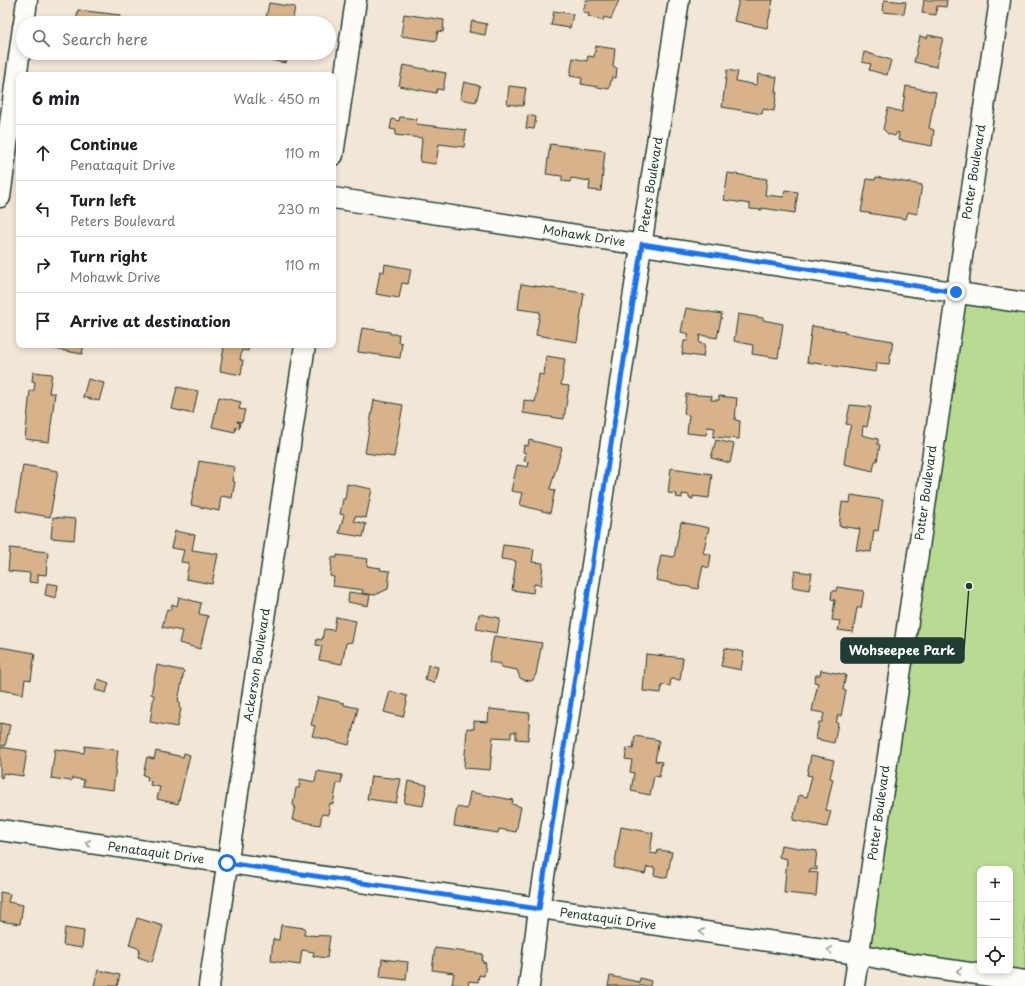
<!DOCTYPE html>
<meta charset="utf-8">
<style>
:root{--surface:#fff;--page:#f6f6f6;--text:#202124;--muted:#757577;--line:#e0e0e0}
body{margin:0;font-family:"Playpen Sans",sans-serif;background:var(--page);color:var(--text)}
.controls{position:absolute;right:12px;bottom:12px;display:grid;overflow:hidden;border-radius:8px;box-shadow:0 2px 6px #0003}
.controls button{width:36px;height:36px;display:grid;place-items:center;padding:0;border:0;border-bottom:1px solid var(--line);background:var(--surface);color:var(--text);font:20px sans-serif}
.stop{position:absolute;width:12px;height:12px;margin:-9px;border:3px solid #1a73e8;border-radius:50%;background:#fff}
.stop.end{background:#1a73e8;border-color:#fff;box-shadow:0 1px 4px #0008}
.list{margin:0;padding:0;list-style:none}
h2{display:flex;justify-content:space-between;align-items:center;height:52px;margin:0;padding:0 16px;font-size:17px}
h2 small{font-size:13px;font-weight:400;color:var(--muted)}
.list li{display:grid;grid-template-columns:26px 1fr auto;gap:12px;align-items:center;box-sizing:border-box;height:56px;padding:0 16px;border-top:1px solid var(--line)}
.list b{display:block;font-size:15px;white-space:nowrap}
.list p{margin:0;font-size:13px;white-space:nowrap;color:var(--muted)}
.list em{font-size:13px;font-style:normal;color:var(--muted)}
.icon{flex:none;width:22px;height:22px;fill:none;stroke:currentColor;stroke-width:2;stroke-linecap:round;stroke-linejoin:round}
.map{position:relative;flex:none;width:1025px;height:986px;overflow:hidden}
.search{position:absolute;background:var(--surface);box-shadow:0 2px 6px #0003;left:16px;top:16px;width:320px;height:44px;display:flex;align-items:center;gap:10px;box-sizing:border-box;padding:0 14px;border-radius:22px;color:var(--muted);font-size:15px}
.panel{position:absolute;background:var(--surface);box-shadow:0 2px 6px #0003;left:16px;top:72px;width:320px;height:276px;border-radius:8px}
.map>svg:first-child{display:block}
.green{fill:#b9da93;stroke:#6c8c64;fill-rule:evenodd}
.building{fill:#d8b28a;stroke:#1f3d34}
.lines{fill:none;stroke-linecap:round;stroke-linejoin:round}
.minor-casing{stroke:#1f3d34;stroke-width:23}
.minor{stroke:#fdfcf7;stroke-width:20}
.oneway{stroke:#8e9c96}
.route{stroke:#1a73e8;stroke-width:5}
.labels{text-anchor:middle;stroke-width:4;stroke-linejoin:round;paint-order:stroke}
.street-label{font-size:12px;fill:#1f3d34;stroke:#fdfcf7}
.leader{fill:none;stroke:#1f3d34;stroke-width:1.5}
.callout-dot{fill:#1f3d34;stroke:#fdfcf7;stroke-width:1.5}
.callout{fill:#1f3d34;stroke:#1f3d34;stroke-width:1.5}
.callout-label{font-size:13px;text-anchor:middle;font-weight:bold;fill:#fff}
</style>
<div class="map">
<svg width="1025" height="986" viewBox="0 0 1025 986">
<rect width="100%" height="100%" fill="#f2e6d6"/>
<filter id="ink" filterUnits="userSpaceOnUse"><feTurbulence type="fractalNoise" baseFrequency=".025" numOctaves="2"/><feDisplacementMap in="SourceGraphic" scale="8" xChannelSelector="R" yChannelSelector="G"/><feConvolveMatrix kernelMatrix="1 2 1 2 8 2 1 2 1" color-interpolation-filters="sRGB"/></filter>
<g filter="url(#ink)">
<path class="green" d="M956,293L1025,303V980L858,954ZM980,869H1010V971H980Z"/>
<g class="building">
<path d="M586,0H619L611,19L604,17L603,21L588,16L589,13L583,12Z"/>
<path d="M739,0H773L767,28L734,21Z"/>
<path d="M884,0L906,2L904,14L883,12Z"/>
<path d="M924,0H947L946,7L937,6L936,15L922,13Z"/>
<path d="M269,3L295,7L292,23H265Z"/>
<path d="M78,10L120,15L119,23H76Z"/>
<path d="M554,11L573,14L570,28L551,25Z"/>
<path d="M404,14L444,20L443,32L438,31L436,41L401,36Z"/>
<path d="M472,21L487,24L485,35L469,32Z"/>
<path d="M928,35L943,38L936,67L914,62L920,36L927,38Z"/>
<path d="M596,46L615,49L613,67L617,68L616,78L612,77L609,89L581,84L582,78L570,76L573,58L587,61L588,56L594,57Z"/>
<path d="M864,52L891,60L887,75L869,70L871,64L862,62Z"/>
<path d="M73,53H88V57L73,56Z"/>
<path d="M260,53H288L286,63L259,58Z"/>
<path d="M403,65L446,73L443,90L437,89L436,93L399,86Z"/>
<path d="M727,70L738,72L736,81L757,85L758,74L777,77L775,92H777L774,111L763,109L762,114L722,107Z"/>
<path d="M464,82L480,86L476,102L460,99Z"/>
<path d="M509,86L526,88L523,106L507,104Z"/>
<path d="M906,86L936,92L929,128L934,130L932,146L898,140L899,133L897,132L895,136L888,134L883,129L888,108L902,112Z"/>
<path d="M528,115L536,117L534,129L526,128Z"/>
<path d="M400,117L417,119L416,124L466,130L464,147L439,144L436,164L420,162L422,138L395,135L396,130L390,129L392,119L399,121Z"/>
<path d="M550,144L605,151L601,191L589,190L590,181L571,178L570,182L562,181V176L546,174Z"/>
<path d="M728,173L767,179L765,195L784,197L785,190L798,192L795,213L762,208V210L750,209V204L724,200Z"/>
<path d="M876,177L922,185L917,214L908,212L906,219L861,212L867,179L875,180Z"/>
<path d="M385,264L411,269L408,284L402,283L399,298L376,294L380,271L384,272Z"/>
<path d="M521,284L584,293L577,342L536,335L540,312L518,309Z"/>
<path d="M686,308L722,314L717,338L700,335L699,343L705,344L703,357L682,354L684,341H687L689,334L681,332Z"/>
<path d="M738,314L763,318V320L783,324L778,358L752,354L753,345L734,341Z"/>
<path d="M812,326L845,331L844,333L893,341L889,364L877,363L876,372L807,362Z"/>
<path d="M362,328L390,332V334H399L398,342L402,343L400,358L358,352Z"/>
<path d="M37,345H84L82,354L37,346Z"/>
<path d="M249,345L248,351L242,350L240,360H243L241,375L220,371L224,347L218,345Z"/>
<path d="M546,356L565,359L561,385L569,386L564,419L523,413L524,400L535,402L539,374L544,375Z"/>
<path d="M33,372L52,374L49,393H55L49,442L25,439L30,391L34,390L35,382L32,381Z"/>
<path d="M88,379L104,383L99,401L83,397Z"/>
<path d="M177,387L198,391L193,414L172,409Z"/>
<path d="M686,394L712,396L711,400H719V396L737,398L735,420L740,421L739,439L713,437L715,428L707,427L706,435L687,433L689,415L684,414Z"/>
<path d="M219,397L241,402L239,409L245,410L242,422L237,421V422L240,423L239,428L236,427L235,432L212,427Z"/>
<path d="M374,400L403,405L394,457L365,453Z"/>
<path d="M850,405L871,407L867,427L863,426L862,435L878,439V445H880L877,461H875L873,471L844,464L848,435L851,425L846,424Z"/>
<path d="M529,440L562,448L550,489L555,490L550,513L520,505L523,493L511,491L517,465L528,467L529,462L524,461L526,453L523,452L524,445L528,446Z"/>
<path d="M716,440L734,444L730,463L711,458Z"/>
<path d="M199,461L235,467L232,481L235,482L232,498L221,496L219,511L191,505Z"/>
<path d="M23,465L58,471L50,517L16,511Z"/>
<path d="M671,468L712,474L709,498L693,496V499L689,498V495L682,494V498L676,497L677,494L668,493Z"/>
<path d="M347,484L372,489L366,518L355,516L354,521L366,524L363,537L339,533L344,515L340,514L343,499H345Z"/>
<path d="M851,495L883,500L878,531L874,530L871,552L856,550L860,529L839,526L842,502L850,503Z"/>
<path d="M53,517L76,519L74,540L51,538Z"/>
<path d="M681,522L709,528L703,553L711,555L709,568L703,566L698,589L656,580L661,555L674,557Z"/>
<path d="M175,531L195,535L192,550L218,554L212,584L186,579L189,563L181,562L184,550L171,548Z"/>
<path d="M503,545L534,549L532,562L543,563L541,585L534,584L533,593L512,590L516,561L501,559Z"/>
<path d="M10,548L48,552L46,575L38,574V583L29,582L30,573L8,571Z"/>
<path d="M337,555L368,559L367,566L381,568L380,570L390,571L388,589L375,595L362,593L363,590L333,586L334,577L330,576L332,557L337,558Z"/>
<path d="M795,571L812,573L809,590L792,587Z"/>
<path d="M47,583L58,585L56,598L45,595Z"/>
<path d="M837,587L864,591L861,608H857L853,632L838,630L840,621L832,620L835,600L831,599L832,591H836Z"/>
<path d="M349,592L370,595L368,606L348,602Z"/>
<path d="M179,597L201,603L199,614L208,616L200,649L179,643L182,631L162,627L167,609L171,610L172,604L177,606Z"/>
<path d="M479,614L500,618L497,633L476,629Z"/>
<path d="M336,617L356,621L352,642L346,643L342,664L319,660L322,646L316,645L317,639L322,640L324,629L334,630Z"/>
<path d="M494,636L542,643L536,674L533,680L531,681L524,680L520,678L517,670L501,667V664L489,662Z"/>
<path d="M0,647L35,653L31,680L25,679L23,694L0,690Z"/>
<path d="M725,648L744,652L741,670L721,666Z"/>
<path d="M646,654L683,658L680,680L671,679L670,686L662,685L661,693L643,691Z"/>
<path d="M157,665L184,671L178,701L180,702L179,707L181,709L177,727L150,722L154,695L151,694Z"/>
<path d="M428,665L438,667L434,683L425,680Z"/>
<path d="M821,670L846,675L843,690L846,691L841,716L838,715L836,723H838L834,743L816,739L819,722H822L824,713L812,711L818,683L814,682L816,675H820Z"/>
<path d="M98,679L109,683L106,693L95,690Z"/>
<path d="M390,691L407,696L406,701L407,702L403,717L384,712Z"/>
<path d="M318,697L344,703V705L358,708L349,745L312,736L315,726L311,725Z"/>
<path d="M489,709L530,713L528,740L516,739V732H511V738L493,737L490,770L464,768L467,728L474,729V721L488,722Z"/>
<path d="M0,723L10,725L5,746L0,745Z"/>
<path d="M635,736L659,740L655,761L662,762L659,777L654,776L650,795L631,791L634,773L630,772L632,760L625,759L627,748L633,749Z"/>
<path d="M85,746L118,750L113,790L83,786L84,780L72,778L71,781L51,778L55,749L84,753Z"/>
<path d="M0,747L27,751L23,776L3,773L2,778L0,777Z"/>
<path d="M156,751L183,757L184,753L190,755L178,804L157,799L160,787L150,785L151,781L147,780L148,777L143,775L147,757L154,759Z"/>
<path d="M811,755L834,760L830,778L833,779L826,810L831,811L827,827L793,820L799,795L807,797L812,776L807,775Z"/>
<path d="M317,771L342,775L341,784L337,783L333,804L330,803L328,815L322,814L320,825L292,820L295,806L293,805L296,788H299L300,779L315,782Z"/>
<path d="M371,776L401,779L396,803L367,799Z"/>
<path d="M408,781L427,785L423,806L404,803Z"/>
<path d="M470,792L513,800L512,804L521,807L516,832L499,829L498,833L454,826L457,807L467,809Z"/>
<path d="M621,827L653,833L650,853L657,854L658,850L672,852L667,878L654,875L655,868L647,867L645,874L614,868Z"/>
<path d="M781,845L817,851L815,867H817V870L810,869L809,872L818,873L816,896L784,893L787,859L779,857Z"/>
<path d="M0,892L10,894L8,902L23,905L20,924L0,921Z"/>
<path d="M137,918L163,926L152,962L138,957L140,949L129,945Z"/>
<path d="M281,925L305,928L304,935L330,936L327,958L313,956L314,952L302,950L300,965L271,961L273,939L279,940Z"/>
<path d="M65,928L84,931L82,948L63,945Z"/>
<path d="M435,948L483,954L482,962L486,963L484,976L479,975L478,982L469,981L468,986L452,984L454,973L432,970Z"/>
<path d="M382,959L408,962L406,980L380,977Z"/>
<path d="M98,970L120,975L117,986H99L94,985Z"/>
<path d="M610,976L639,982L640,978L651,981L650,986H608Z"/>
</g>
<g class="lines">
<g class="minor-casing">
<g id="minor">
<path d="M24,23L27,0"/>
<path d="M333,155L356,0"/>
<path d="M0,197L23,27"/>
<path d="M333,198L1025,303"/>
<path d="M0,830L858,954L908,964L1025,981"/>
<path d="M209,986L305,345"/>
<path d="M529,986L539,909L679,0"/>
<path d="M854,986L1000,0"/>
</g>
</g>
<use href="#minor" class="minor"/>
</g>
<defs><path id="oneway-chevron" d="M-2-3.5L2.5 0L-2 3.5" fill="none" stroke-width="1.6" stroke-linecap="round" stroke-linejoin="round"/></defs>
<g class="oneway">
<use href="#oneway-chevron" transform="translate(88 843) rotate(-172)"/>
<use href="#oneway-chevron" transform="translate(702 932) rotate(-172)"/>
<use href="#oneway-chevron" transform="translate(830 950) rotate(-172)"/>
<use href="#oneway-chevron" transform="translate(959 971) rotate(-172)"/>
</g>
</g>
<g class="lines" filter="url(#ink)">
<path class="route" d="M227,863L539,909L642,244L956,292"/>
</g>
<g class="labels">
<g class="street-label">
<text transform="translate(974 172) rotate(-81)" y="4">Potter Boulevard</text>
<text transform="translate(651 185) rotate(-81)" y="4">Peters Boulevard</text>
<text transform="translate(584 236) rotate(9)" y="4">Mohawk Drive</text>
<text transform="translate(926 493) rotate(-82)" y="4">Potter Boulevard</text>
<text transform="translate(257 665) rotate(-81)" y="4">Ackerson Boulevard</text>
<text transform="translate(879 813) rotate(-82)" y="4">Potter Boulevard</text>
<text transform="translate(156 853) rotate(8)" y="4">Penataquit Drive</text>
<text transform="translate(608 919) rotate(8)" y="4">Penataquit Drive</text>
</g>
</g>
<path class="leader" d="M969 586L964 650"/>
<circle class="callout-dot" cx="969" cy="586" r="4"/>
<rect class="callout" x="841" y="638" width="123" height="25" rx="4"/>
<g class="callout-label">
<text x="902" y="655">Wohseepee Park</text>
</g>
</svg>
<div class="controls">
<button>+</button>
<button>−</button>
<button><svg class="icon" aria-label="locate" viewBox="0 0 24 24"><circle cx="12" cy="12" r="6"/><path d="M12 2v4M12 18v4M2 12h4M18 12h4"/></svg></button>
</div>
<div class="stop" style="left:227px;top:863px"></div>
<div class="stop end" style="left:956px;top:292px"></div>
<div class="search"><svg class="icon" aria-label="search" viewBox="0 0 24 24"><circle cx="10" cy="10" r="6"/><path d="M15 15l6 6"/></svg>Search here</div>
<section class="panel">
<h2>6 min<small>Walk · 450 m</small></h2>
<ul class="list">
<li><svg class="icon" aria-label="ahead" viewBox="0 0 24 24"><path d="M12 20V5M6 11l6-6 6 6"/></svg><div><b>Continue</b><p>Penataquit Drive</p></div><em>110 m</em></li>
<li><svg class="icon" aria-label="left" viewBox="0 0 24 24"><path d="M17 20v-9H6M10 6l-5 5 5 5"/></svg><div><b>Turn left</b><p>Peters Boulevard</p></div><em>230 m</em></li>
<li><svg class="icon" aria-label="right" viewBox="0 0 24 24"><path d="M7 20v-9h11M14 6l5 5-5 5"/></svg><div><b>Turn right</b><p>Mohawk Drive</p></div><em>110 m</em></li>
<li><svg class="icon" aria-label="arrive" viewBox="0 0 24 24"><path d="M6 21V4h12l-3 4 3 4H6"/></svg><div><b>Arrive at destination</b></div></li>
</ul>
</section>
</div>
